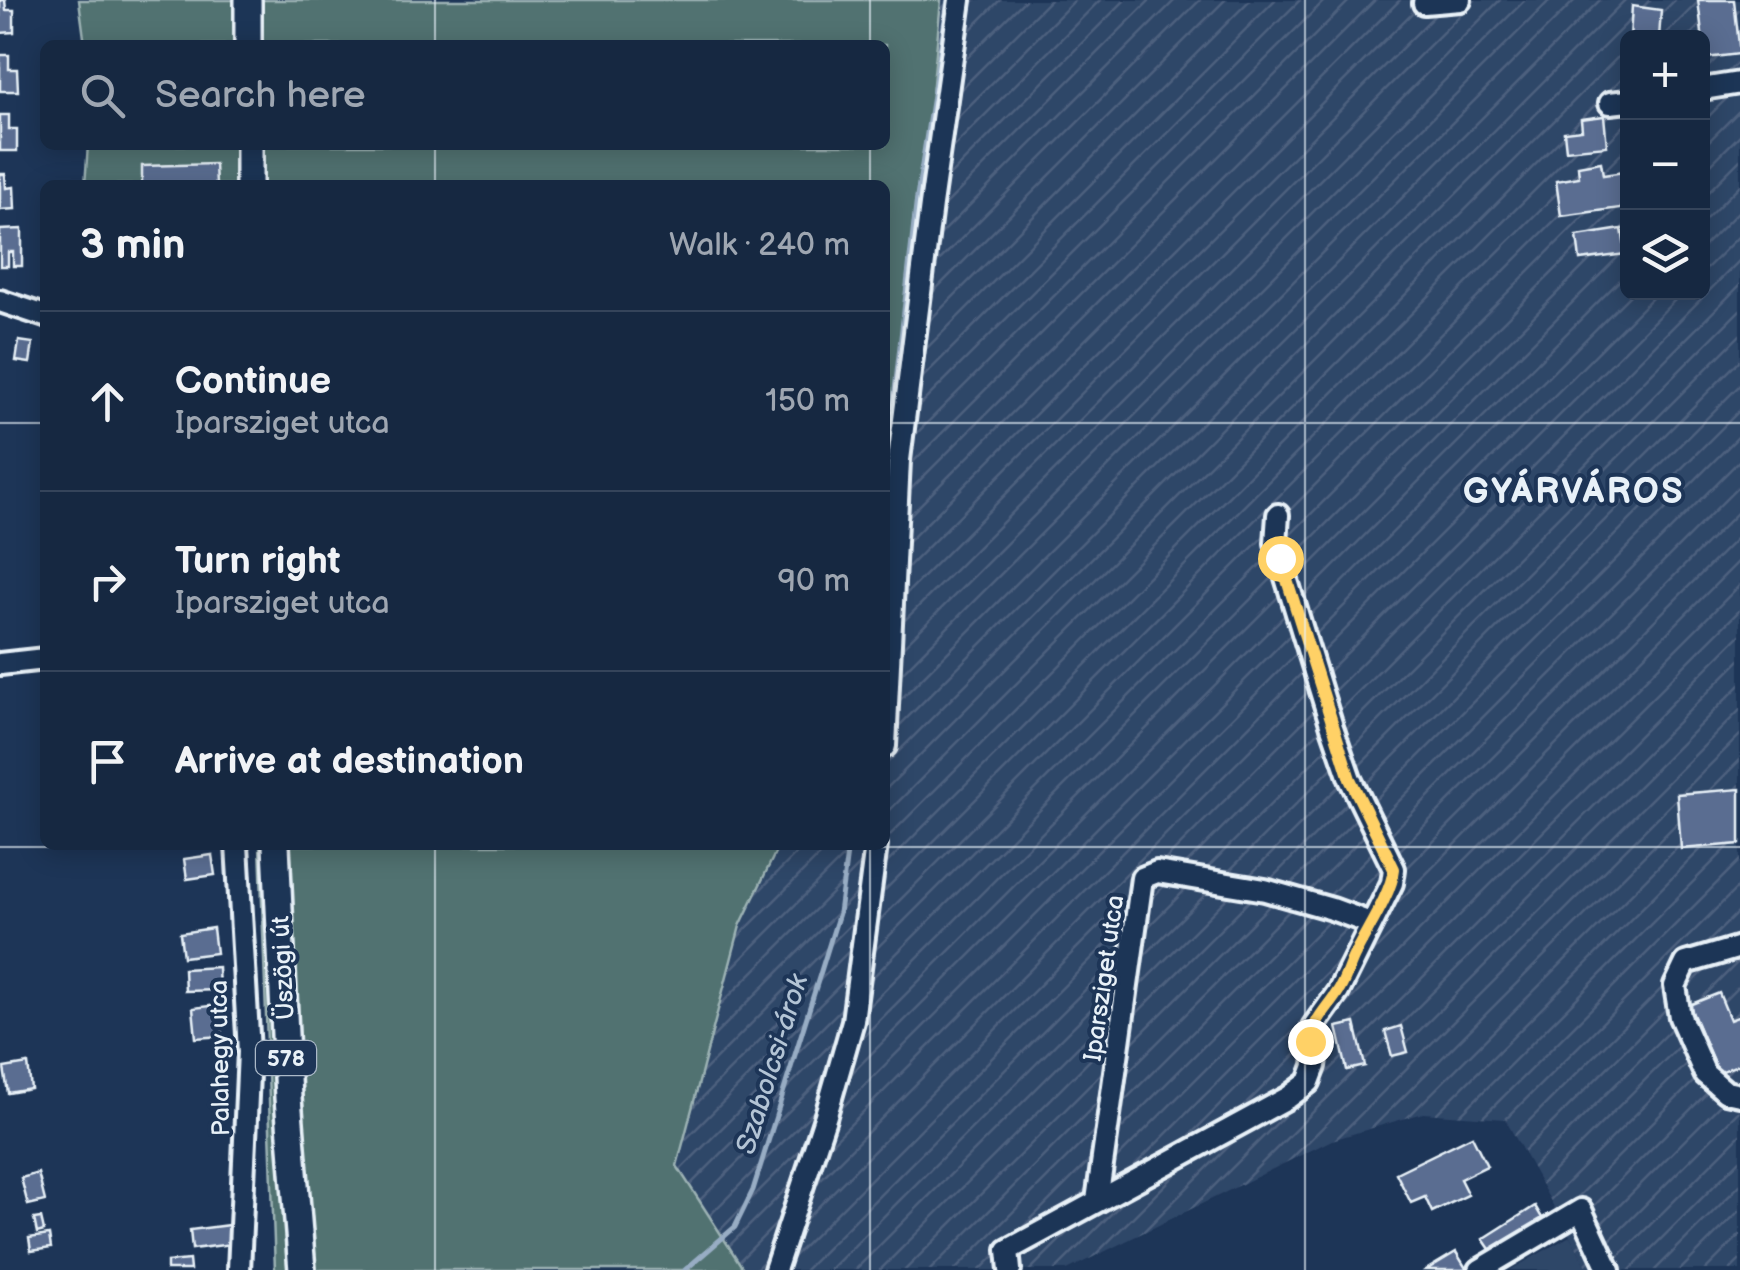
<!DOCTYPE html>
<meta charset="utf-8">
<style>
:root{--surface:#162841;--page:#23344c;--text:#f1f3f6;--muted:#9ea6b1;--line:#35445a}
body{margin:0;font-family:"Balsamiq Sans",sans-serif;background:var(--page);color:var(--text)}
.controls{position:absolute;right:30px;top:30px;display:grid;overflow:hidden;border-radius:15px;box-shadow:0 5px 25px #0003}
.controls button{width:90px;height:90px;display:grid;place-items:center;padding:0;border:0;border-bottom:2px solid var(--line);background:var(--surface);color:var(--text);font:50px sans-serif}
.stop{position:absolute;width:30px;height:30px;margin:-22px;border:8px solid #ffd166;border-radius:50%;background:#fff}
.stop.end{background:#ffd166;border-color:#fff;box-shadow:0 2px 10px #0008}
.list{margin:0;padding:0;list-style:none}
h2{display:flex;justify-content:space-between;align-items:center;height:130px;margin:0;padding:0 40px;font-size:42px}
h2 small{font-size:32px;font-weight:400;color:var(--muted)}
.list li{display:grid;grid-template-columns:65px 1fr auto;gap:30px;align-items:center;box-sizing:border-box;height:180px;padding:0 40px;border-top:2px solid var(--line)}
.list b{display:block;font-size:38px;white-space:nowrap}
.list p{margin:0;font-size:32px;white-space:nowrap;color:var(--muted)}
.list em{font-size:32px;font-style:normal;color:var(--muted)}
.icon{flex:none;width:55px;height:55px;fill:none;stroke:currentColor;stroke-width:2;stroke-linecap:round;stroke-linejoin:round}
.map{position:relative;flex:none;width:1740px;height:1270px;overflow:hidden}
.search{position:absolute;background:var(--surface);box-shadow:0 5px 25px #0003;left:40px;top:40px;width:850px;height:110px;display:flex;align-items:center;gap:25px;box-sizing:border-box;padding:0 35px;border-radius:15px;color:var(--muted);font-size:38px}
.panel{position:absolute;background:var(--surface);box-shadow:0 5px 25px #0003;left:40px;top:180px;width:850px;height:670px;border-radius:15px}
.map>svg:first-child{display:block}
.built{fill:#2f4668}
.industrial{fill:url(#industrial-furrows);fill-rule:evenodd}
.green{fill:#517271;stroke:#9cb2b4;stroke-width:2.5}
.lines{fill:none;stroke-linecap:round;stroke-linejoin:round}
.stream{stroke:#98adc4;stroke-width:5}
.building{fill:#5a6d91;stroke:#e8f1f8;stroke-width:2.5}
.minor-casing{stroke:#e8f1f8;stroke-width:28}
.major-casing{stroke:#e8f1f8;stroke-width:32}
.minor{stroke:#1d3557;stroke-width:20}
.major{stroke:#1d3557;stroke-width:25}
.route{stroke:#ffd166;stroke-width:12}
.grid{fill:none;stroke:#e8f1f8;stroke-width:2.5;stroke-opacity:0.55}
.labels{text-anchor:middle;stroke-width:8;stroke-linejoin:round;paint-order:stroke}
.shield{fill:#1d3557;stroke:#abb9c8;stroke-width:2.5}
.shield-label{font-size:22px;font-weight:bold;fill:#e8f1f8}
.street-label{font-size:25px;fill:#e8f1f8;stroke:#1d3557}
.water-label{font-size:28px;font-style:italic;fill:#b3c4d5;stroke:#1d3557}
.district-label{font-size:35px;font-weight:bold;letter-spacing:2.5px;fill:#e8f1f8;stroke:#1d3557}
</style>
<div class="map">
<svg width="1740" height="1270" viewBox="0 0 1740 1270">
<defs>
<pattern id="industrial-furrows" width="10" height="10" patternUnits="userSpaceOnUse" patternTransform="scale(2.5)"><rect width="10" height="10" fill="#2f4668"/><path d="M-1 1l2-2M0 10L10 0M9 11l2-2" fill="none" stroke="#4d617e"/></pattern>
</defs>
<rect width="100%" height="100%" fill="#1d3557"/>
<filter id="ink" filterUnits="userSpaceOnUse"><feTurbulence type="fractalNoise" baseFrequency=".01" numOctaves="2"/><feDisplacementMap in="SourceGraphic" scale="20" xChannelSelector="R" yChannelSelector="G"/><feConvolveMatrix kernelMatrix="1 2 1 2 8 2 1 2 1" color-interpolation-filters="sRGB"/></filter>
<g filter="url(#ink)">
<path class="built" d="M1570,1236L1589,1270H1510Z"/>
<path class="industrial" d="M941,0H1740V1270H1589L1505,1119L1423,1113L1332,1140L1067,1270H744L676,1166L740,926L779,845H885V587ZM1628,38H1702V292H1628Z"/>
<g class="green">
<path d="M79,0H941L885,587V185H85L88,145H885V45H85Z"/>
<path d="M260,845H779L740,926L677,1166L744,1270H275Z"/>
</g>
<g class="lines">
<g class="stream">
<path d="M885,477L917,197L948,0"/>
<path d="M685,1270L735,1227L753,1190L839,913L848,845"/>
</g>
</g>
<g class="building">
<path d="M0,0H5L6,10H14V32L0,33Z"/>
<path d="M1698,0H1734L1740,54L1705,58Z"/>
<path d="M1632,6L1661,10L1659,38H1630Z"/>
<path d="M0,55H9V69H17L18,91H0Z"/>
<path d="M0,115H9V129H17V151H0Z"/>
<path d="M1604,116L1607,146L1566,150L1564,132L1582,130L1581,119Z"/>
<path d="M1601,162L1603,175L1624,172L1628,207L1561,216L1556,181L1579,177L1578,166Z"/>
<path d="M215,164L216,185H142V166Z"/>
<path d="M0,174H5L6,188L14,187L15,209L0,210Z"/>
<path d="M22,229V266H13V252H8V266H0V230Z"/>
<path d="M1622,229L1626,254L1580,260L1577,236Z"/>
<path d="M19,341L33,343L30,363L16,361Z"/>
<path d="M1740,789V844L1681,849L1677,794Z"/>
<path d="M212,855L215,875L187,879L184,859Z"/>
<path d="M213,928L216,953L183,957L180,933Z"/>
<path d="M218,967L219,990L185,991L184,969Z"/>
<path d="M1719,993L1730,1020L1740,1016V1064L1718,1073L1689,1005Z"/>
<path d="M219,1005L222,1036L196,1038L193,1008Z"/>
<path d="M1355,1023L1365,1066L1347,1070L1337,1027Z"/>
<path d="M1401,1026L1408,1052L1392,1056L1385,1031Z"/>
<path d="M28,1064L31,1089L8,1093L4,1068Z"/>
<path d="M1472,1136L1487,1166L1460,1179L1468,1195L1432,1212L1425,1197L1411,1203L1396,1173Z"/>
<path d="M38,1173L45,1201L28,1205L21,1178Z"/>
<path d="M1535,1206L1545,1223L1494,1255L1483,1239Z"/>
<path d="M41,1218L44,1231L37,1233L34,1219Z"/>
<path d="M229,1225L232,1244L192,1249L190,1230Z"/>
<path d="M49,1235L51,1248L31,1251L29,1238Z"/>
<path d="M1456,1252L1467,1270H1426Z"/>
<path d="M189,1260L190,1270H167V1262Z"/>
</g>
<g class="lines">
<g class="minor-casing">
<g id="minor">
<path d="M1424,3L1460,0"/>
<path d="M1702,89L1740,83"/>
<path d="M1610,103L1628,101"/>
<path d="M0,301L45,316"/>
<path d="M0,664L45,659"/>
<path d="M885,746L899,460L931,205L960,0"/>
<path d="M237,845L249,1052L239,1270"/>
<path d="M1740,947L1686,963L1675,986L1680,1017L1705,1074L1726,1092L1740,1095"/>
<path d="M1097,1201L1142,878L1157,872L1265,890L1332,909L1370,923"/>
<path d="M775,1270L826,1115L853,1021L876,845"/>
<path d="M1010,1270L1008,1250L1289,1097L1309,1082L1315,1066L1316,1058L1311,1041L1313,1027L1338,992L1392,883L1394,869L1350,779L1332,727L1280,558L1276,543L1278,515"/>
<path d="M1480,1270L1581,1210L1609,1270"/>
</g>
</g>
<g class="major-casing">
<g id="major">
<path d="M248,0V45"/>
<path d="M249,145V185"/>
<path d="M276,845L288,1098L302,1270"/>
</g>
</g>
<use href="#minor" class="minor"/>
<use href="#major" class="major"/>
</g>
</g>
<g class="lines" filter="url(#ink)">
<path class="route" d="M1280,558L1350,779L1394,869C1391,895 1366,931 1354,956C1348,968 1345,982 1337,993C1326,1010 1314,1020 1310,1041"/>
</g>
<path class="grid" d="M435,0V45M870,0V45M1305,0V1270M435,145V185M870,145V185M0,423H45M885,423H1740M435,845V1270M870,845V1270M0,847H1740"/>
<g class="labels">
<rect class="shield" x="256" y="1041" width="60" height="34" rx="8"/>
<g class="shield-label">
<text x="286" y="1066">578</text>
</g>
<g class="street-label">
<text transform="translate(282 968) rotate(-93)" y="9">Üszögi út</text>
<text transform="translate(1103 978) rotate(-82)" y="9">Iparsziget utca</text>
<text transform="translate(219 1058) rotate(-91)" y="9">Palahegy utca</text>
</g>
<g class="water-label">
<text transform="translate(771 1064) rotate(-73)" y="10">Szabolcsi-árok</text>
</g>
<g class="district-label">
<text x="1574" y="503">GYÁRVÁROS</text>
</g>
</g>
</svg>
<div class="controls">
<button>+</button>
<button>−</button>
<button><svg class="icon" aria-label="layers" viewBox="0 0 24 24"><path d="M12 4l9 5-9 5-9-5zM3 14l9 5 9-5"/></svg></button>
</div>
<div class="stop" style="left:1280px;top:558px"></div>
<div class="stop end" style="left:1310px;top:1041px"></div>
<div class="search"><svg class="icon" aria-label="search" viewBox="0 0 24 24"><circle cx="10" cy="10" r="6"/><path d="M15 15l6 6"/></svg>Search here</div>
<section class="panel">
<h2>3 min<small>Walk · 240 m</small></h2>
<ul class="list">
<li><svg class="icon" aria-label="ahead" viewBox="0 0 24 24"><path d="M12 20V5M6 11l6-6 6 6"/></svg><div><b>Continue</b><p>Iparsziget utca</p></div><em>150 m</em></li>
<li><svg class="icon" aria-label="right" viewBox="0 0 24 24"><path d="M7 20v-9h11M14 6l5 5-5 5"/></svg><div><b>Turn right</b><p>Iparsziget utca</p></div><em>90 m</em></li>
<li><svg class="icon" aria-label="arrive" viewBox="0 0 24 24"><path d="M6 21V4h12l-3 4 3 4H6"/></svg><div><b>Arrive at destination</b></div></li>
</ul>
</section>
</div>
